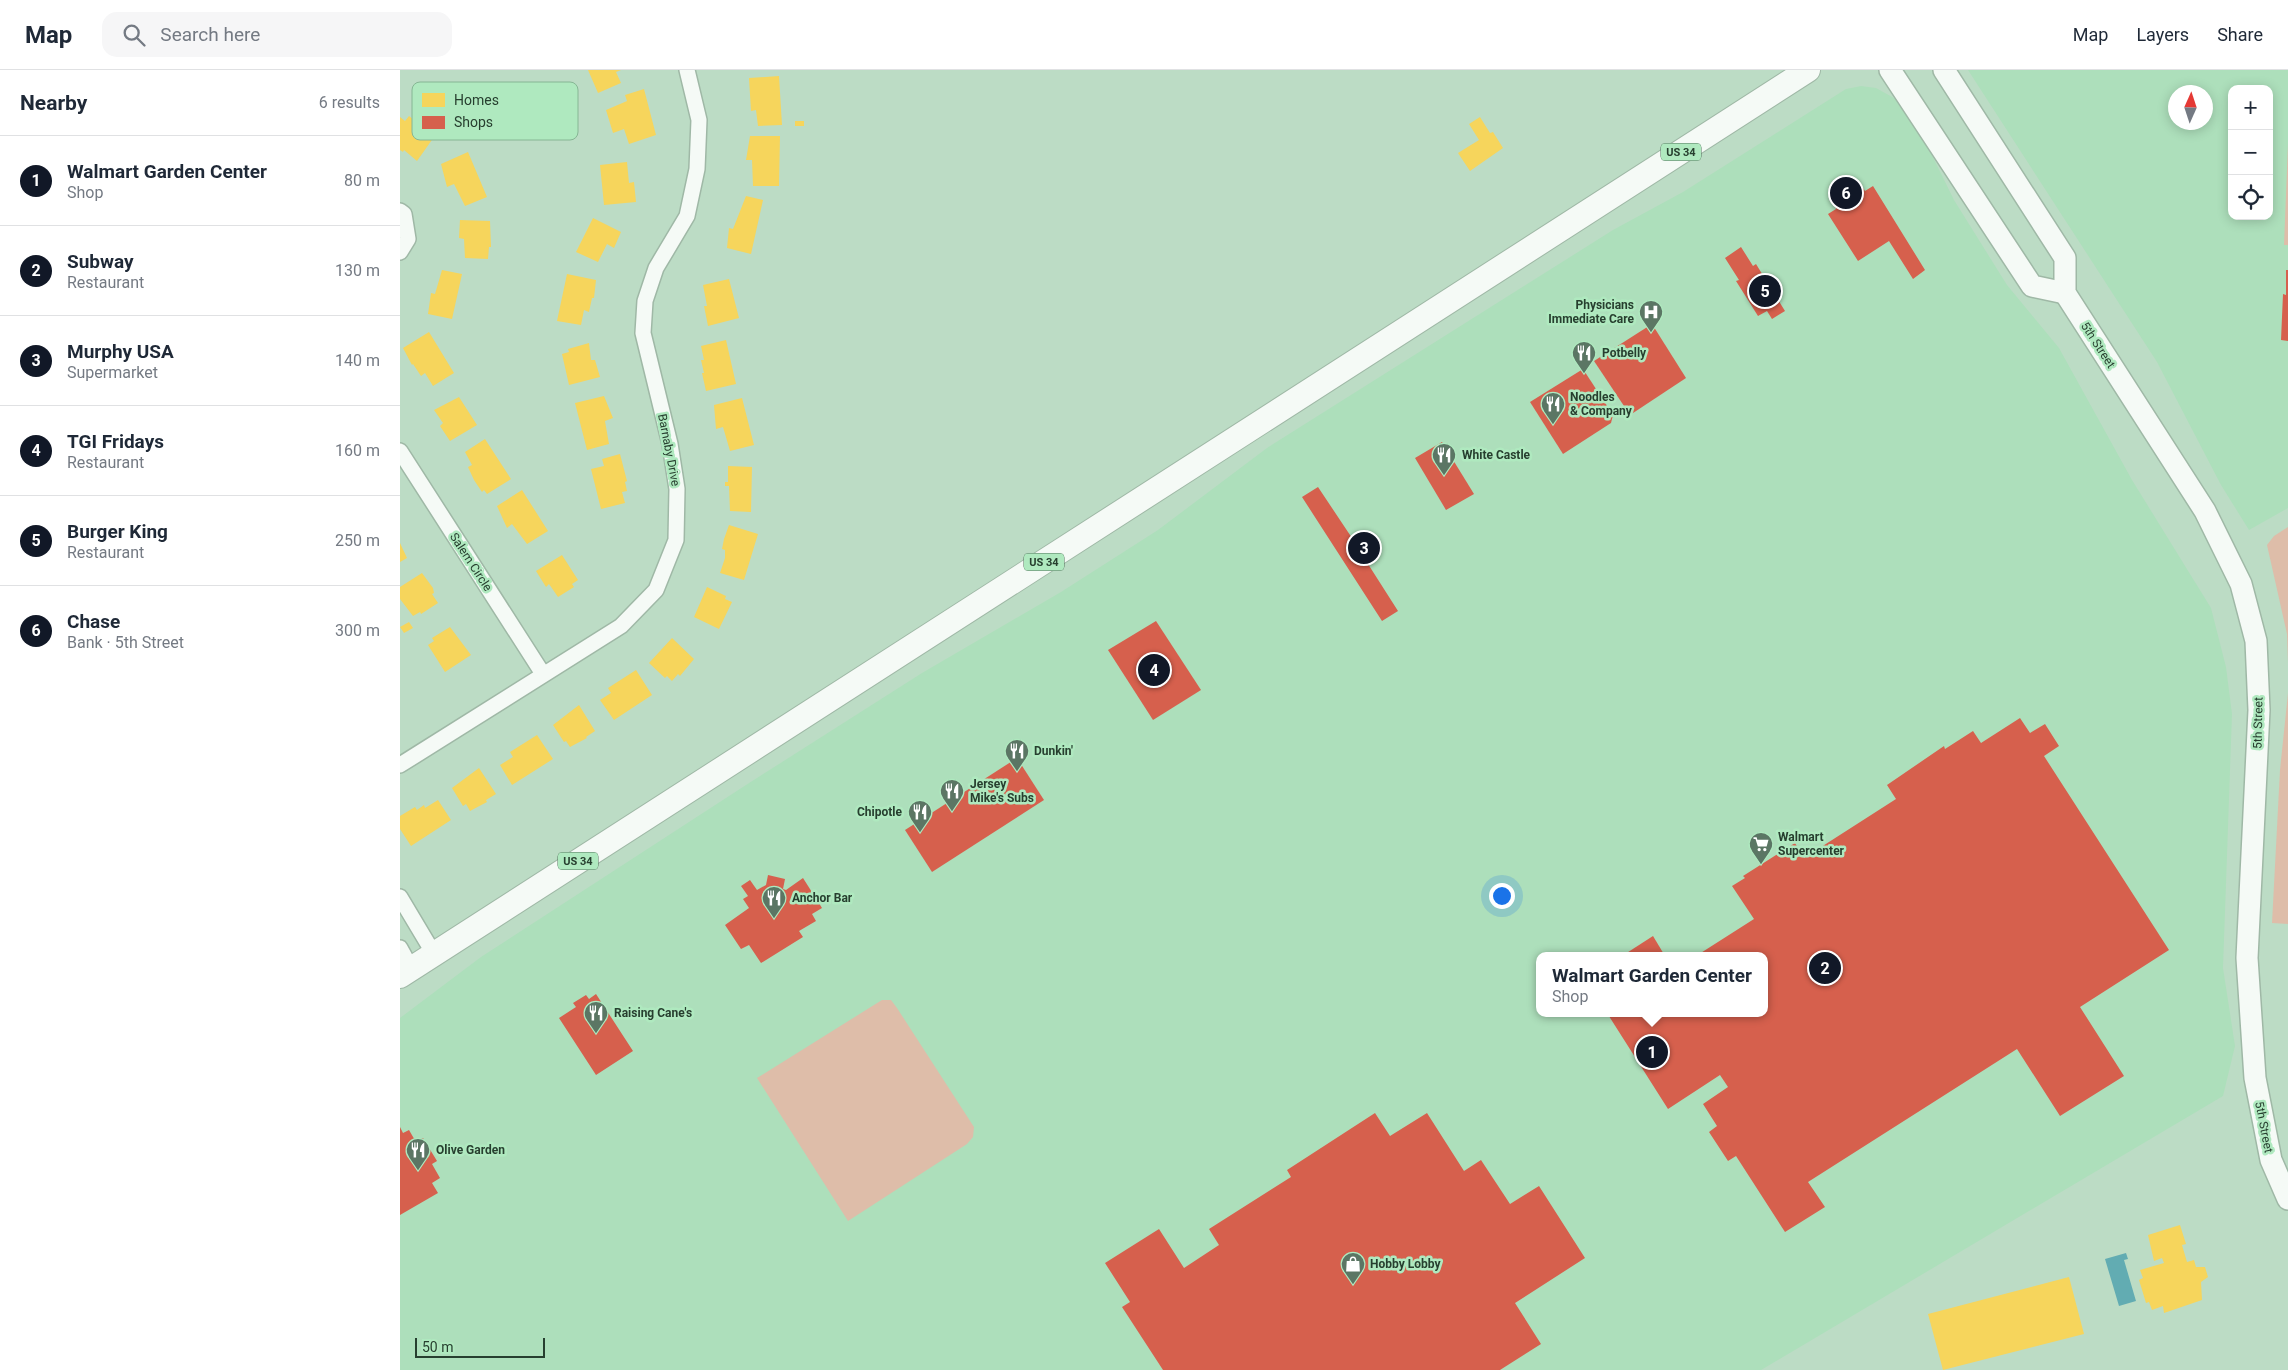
<!DOCTYPE html>
<meta charset="utf-8">
<style>
:root{--surface:#fff;--page:#f6f6f7;--text:#1f2937;--muted:#747a83;--line:#e0e1e3;--accent:#111827}
body{margin:0;font-family:Roboto,sans-serif;background:var(--page);color:var(--text)}
.controls{position:absolute;right:15px;top:15px;display:grid;overflow:hidden;border-radius:10px;box-shadow:0 2px 12px #0003}
.controls button{width:45px;height:45px;display:grid;place-items:center;padding:0;border:0;border-bottom:1px solid var(--line);background:var(--surface);color:var(--text);font:25px sans-serif}
.compass{position:absolute;left:1768px;top:15px;width:45px;height:45px;border-radius:50%;background:var(--surface);box-shadow:0 2px 12px #0003;rotate:3deg}
.scale{position:absolute;left:15px;bottom:12px;width:130px;box-sizing:border-box;padding-left:5px;border:2px solid #273f2f;border-top:0;font-size:14px;line-height:18px;white-space:nowrap;color:#273f2f;-webkit-text-stroke:4px #afe9bf;paint-order:stroke}
.you{position:absolute;left:1101px;top:825px;width:18px;height:18px;margin:-12px;border:4px solid #fff;border-radius:50%;background:#1a73e8;box-shadow:0 0 0 8px #1a73e833}
.badge{display:grid;place-items:center;width:32px;height:32px;border-radius:50%;background:var(--accent);color:#fff;font-size:16px;font-weight:700}
.pin{position:absolute;translate:-50% -50%;border:2px solid #fff;box-shadow:0 1px 5px #0006}
.popup{position:absolute;left:1136px;top:882px;width:232px;height:65px;box-sizing:border-box;display:grid;place-content:center;border-radius:10px;background:var(--surface);filter:drop-shadow(0 1px 4px #0005);font-size:16px;white-space:nowrap;color:var(--muted)}
.popup b{font-size:19px;color:var(--text)}
.popup::after{content:'';position:absolute;left:50%;top:100%;margin-left:-10px;border:10px solid transparent;border-top-color:var(--surface)}
.list{margin:0;padding:0;list-style:none}
h2{display:flex;justify-content:space-between;align-items:center;height:65px;margin:0;padding:0 20px;font-size:21px}
h2 small{font-size:16px;font-weight:400;color:var(--muted)}
.list li{display:grid;grid-template-columns:32px 1fr auto;gap:15px;align-items:center;box-sizing:border-box;height:90px;padding:0 20px;border-top:1px solid var(--line)}
.list b{display:block;font-size:19px;white-space:nowrap}
.list p{margin:0;font-size:16px;white-space:nowrap;color:var(--muted)}
.list em{font-size:16px;font-style:normal;color:var(--muted)}
.icon{flex:none;width:28px;height:28px;fill:none;stroke:currentColor;stroke-width:2;stroke-linecap:round;stroke-linejoin:round}
.map{position:relative;flex:none;width:1888px;height:1300px;overflow:hidden}
header{display:flex;align-items:center;gap:30px;box-sizing:border-box;height:70px;padding:0 25px;background:var(--surface);border-bottom:1px solid var(--line)}
header strong{font-size:24px}
nav{display:flex;gap:28px;margin-inline-start:auto;font-size:18px}
.search{width:350px;height:45px;background:var(--page);display:flex;align-items:center;gap:12px;box-sizing:border-box;padding:0 18px;border-radius:15px;color:var(--muted);font-size:19px}
main{display:flex}
aside{flex:1;background:var(--surface)}
.map>svg:first-child{display:block}
.built{fill:#addfbb;fill-rule:evenodd}
.green{fill:#debda9}
.water{fill:#62acb2}
.homes{fill:#f6d55c}
.shops{fill:#d6604d}
.lines{fill:none;stroke-linecap:round;stroke-linejoin:round}
.street-casing{stroke:#9fb8a6;stroke-width:18}
.secondary-casing{stroke:#9fb8a6;stroke-width:24}
.primary-casing{stroke:#9fb8a6;stroke-width:26}
.street{stroke:#f5faf6;stroke-width:15}
.secondary{stroke:#f5faf6;stroke-width:21}
.primary{stroke:#f5faf6;stroke-width:24}
.labels{text-anchor:middle;stroke-width:5;stroke-linejoin:round;paint-order:stroke}
.shield{fill:#afe9bf;stroke:#50725a;stroke-width:1}
.shield-label{font-size:11px;font-weight:bold;fill:#273f2f}
.poi-label{font-size:12px;font-weight:bold;fill:#273f2f;stroke:#afe9bf;text-anchor:start}
.street-label{font-size:12px;fill:#273f2f;stroke:#afe9bf}
.key{fill:#afe9bf;stroke:#86b694;stroke-width:1}
.key-label{font-size:14px;fill:#273f2f}
</style>
<header>
<strong>Map</strong>
<div class="search"><svg class="icon" aria-label="search" viewBox="0 0 24 24"><circle cx="10" cy="10" r="6"/><path d="M15 15l6 6"/></svg>Search here</div>
<nav><a>Map</a><a>Layers</a><a>Share</a></nav>
</header>
<main>
<aside>
<h2>Nearby<small>6 results</small></h2>
<ul class="list">
<li><span class="badge">1</span><div><b>Walmart Garden Center</b><p>Shop</p></div><em>80 m</em></li>
<li><span class="badge">2</span><div><b>Subway</b><p>Restaurant</p></div><em>130 m</em></li>
<li><span class="badge">3</span><div><b>Murphy USA</b><p>Supermarket</p></div><em>140 m</em></li>
<li><span class="badge">4</span><div><b>TGI Fridays</b><p>Restaurant</p></div><em>160 m</em></li>
<li><span class="badge">5</span><div><b>Burger King</b><p>Restaurant</p></div><em>250 m</em></li>
<li><span class="badge">6</span><div><b>Chase</b><p>Bank · 5th Street</p></div><em>300 m</em></li>
</ul>
</aside>
<div class="map">
<svg width="1888" height="1300" viewBox="0 0 1888 1300">
<rect width="100%" height="100%" fill="#bcdcc5"/>
<g class="built">
<path d="M1568,0H1888V438L1849,460L1821,415L1757,292ZM1832,19H1869V146H1832ZM1776,22H1806V52H1776Z"/>
<path d="M1461,16L1476,18L1494,28L1507,41L1523,67L1554,130L1607,215L1659,278L1732,410L1811,538L1826,597L1832,644L1823,898L1835,976L1823,1026L1361,1300H0V948L81,887L346,715L522,603L661,522L758,460L867,378L1213,160L1283,122L1446,19ZM1140,886H1364V943H1140Z"/>
</g>
<g class="green">
<path d="M1888,74V175H1884Z"/>
<path d="M1888,457V593L1887,564L1867,475L1874,466Z"/>
<path d="M1888,623V854L1872,853L1880,700Z"/>
<path d="M482,930H491L497,938L574,1057L573,1067L567,1074L448,1151L357,1008Z"/>
</g>
<path class="water" d="M1726,1183L1728,1189L1724,1190L1736,1231L1719,1236L1705,1189Z"/>
<g class="homes">
<path d="M188,0H221L216,2L221,13L198,23Z"/>
<path d="M379,6L382,55L358,56L356,40L351,41L349,8Z"/>
<path d="M244,19L256,65L229,74L224,59L213,63L206,40L227,31L225,25Z"/>
<path d="M9,46L34,67L17,91L4,80L3,82L0,80V47L5,51Z"/>
<path d="M1080,47L1090,63L1093,62L1103,78L1070,101L1058,83L1079,70L1069,54Z"/>
<rect x="395" y="51" width="9" height="5"/>
<path d="M350,66H380L379,116H353L352,90H346Z"/>
<path d="M68,82L87,127L65,136L54,114L47,117L41,94Z"/>
<path d="M227,92L229,113L234,112L236,132L204,135L200,95Z"/>
<path d="M346,126L363,130L351,184L327,178L329,158L333,159Z"/>
<path d="M193,148L221,162L214,178L207,174L198,192L176,182Z"/>
<path d="M60,150L90,151L91,177H89L88,189L65,188L64,169L59,168Z"/>
<path d="M42,200L62,204L52,249L28,244L31,223L35,224Z"/>
<path d="M167,204L196,210L194,228H192L189,242L184,240L181,255L157,251Z"/>
<path d="M329,209L339,248L308,256L304,236H307L303,215Z"/>
<path d="M29,262L54,303L33,316L25,303L21,306L13,294L12,295L3,278Z"/>
<path d="M326,270L336,314L306,321L302,303H304L301,290H304L301,276Z"/>
<path d="M189,273L191,290H195L200,307L169,315L162,284L169,282L168,279Z"/>
<path d="M204,326L213,348L205,351L209,374L187,380L175,333Z"/>
<path d="M59,327L77,355L50,371L40,356L43,353L34,340Z"/>
<path d="M342,328L354,375L330,381L323,357L316,359L314,335Z"/>
<path d="M85,369L111,409L87,424L84,420L82,422L74,410L68,397L72,395L65,382Z"/>
<path d="M220,384L227,411L225,412L227,421L222,422L225,433L201,439L191,399L204,396L202,389Z"/>
<path d="M328,396L352,397L351,442L330,441L329,416H325V412H328Z"/>
<path d="M122,420L148,461L127,474L112,454L107,458L97,436Z"/>
<path d="M329,455L358,464L344,510L320,503L325,488V480L322,479L324,469Z"/>
<path d="M0,473L7,488L0,492Z"/>
<path d="M162,485L178,510L172,514L174,517L158,527L149,514L146,517L136,501Z"/>
<path d="M22,503L33,518L34,523L32,524L38,533L21,544L20,542L13,546L0,529V517Z"/>
<path d="M307,517L326,526L325,529L332,532L319,559L294,547Z"/>
<path d="M9,552L13,558L4,563L0,557Z"/>
<path d="M50,557L71,585L45,602L28,575L34,571L32,568Z"/>
<path d="M272,568L294,589L280,606L278,604L272,611L267,606L265,608L249,593Z"/>
<path d="M236,600L252,625L214,650L200,630L211,623L208,618Z"/>
<path d="M179,635L195,661L186,667L187,668L170,677L166,671L164,672L153,655Z"/>
<path d="M137,665L153,689L112,715L100,695L113,687L110,682Z"/>
<path d="M79,698L96,724L86,730L87,732L70,741L66,734L63,736L52,718Z"/>
<path d="M38,730L51,750L11,776L0,759V746L15,737L17,740L24,735L25,738Z"/>
<path d="M1780,1155L1786,1174L1782,1175L1787,1192L1794,1190L1796,1197H1805L1808,1207L1801,1212L1802,1230L1764,1243L1763,1236L1752,1240L1749,1232L1746,1233L1739,1210L1743,1208L1740,1200L1764,1193L1762,1188L1754,1191L1748,1165Z"/>
<path d="M1669,1207L1684,1264L1543,1300L1528,1244Z"/>
</g>
<g class="shops">
<path d="M1473,116L1525,200L1513,209L1489,171L1458,191L1428,144L1436,139L1435,133L1448,121L1458,117L1463,118L1465,121Z"/>
<path d="M1341,177L1353,196L1356,194L1385,241L1372,249L1367,241L1358,246L1336,211L1339,210L1325,188Z"/>
<path d="M1886,200H1888V271L1881,270L1883,224L1886,225Z"/>
<path d="M1252,254L1286,308L1230,345L1194,291Z"/>
<path d="M1183,299L1213,345L1211,353L1163,384L1130,332Z"/>
<path d="M1042,372L1074,424L1046,440L1015,388Z"/>
<path d="M918,417L956,474L968,467L970,471L977,467L980,472L961,483L998,541L982,551L902,427Z"/>
<path d="M756,551L801,620L753,650L708,580Z"/>
<path d="M1620,648L1630,663L1645,654L1659,676L1644,686L1769,880L1680,937L1724,1006L1660,1046L1617,979L1408,1112L1425,1137L1385,1162L1336,1086L1328,1091L1309,1062L1317,1056L1303,1034L1328,1017L1320,1005L1268,1039L1207,943H1364V886H1296L1354,849L1332,816L1345,808L1343,806L1395,773L1404,788L1496,729L1487,715L1544,676L1545,679L1573,661L1581,673Z"/>
<path d="M617,688L644,730L532,802L505,760Z"/>
<path d="M368,805L385,809L383,819L386,820L403,808L422,838L412,844L416,851L399,861L403,867L361,893L349,875L341,879L325,855L349,838L343,829L348,826L341,816L350,810L357,820L366,815Z"/>
<path d="M1253,866L1265,886H1222Z"/>
<path d="M196,924L233,981L196,1005L159,948L176,937L173,933L186,925L189,929Z"/>
<path d="M975,1043L990,1066L1027,1043L1064,1101L1081,1090L1110,1134L1139,1116L1185,1188L1115,1233L1141,1274L1100,1300H763L722,1237L730,1232L705,1193L759,1159L784,1198L819,1175L809,1159L891,1107L887,1100Z"/>
<path d="M0,1057L3,1063L9,1060L16,1072L23,1068L37,1091L32,1094L40,1108L32,1113L38,1123L0,1145Z"/>
</g>
<g class="lines">
<g class="street-casing">
<g id="street">
<path d="M0,141L4,144L8,169L0,182"/>
<path d="M0,381L143,604"/>
<path d="M0,695L221,556L256,520L276,470L277,419L270,374L243,263L245,231L256,198L287,146L297,99L299,50L287,0"/>
<path d="M0,827L34,884"/>
<path d="M0,878L11,898"/>
</g>
</g>
<g class="secondary-casing">
<g id="secondary">
<path d="M1490,0L1632,216L1665,223"/>
<path d="M1544,0L1665,188V223L1805,441L1841,514L1856,571L1859,640L1847,888L1855,1008L1871,1090L1888,1129"/>
</g>
</g>
<g class="primary-casing">
<path id="primary" d="M0,906L1408,0"/>
</g>
<use href="#street" class="street"/>
<use href="#secondary" class="secondary"/>
<use href="#primary" class="primary"/>
</g>
<defs>
<g id="hospital-pin" transform="scale(1.25)"><path d="M0 17L-7.5 6A9.5 9.5 0 1 1 7.5 6Z" fill="#5b7664" stroke="#afe9bf"/><path d="M-5-5h3v3.5h4V-5h3V5h-3V1.5h-4V5h-3Z" fill="#fff"/></g>
<g id="restaurant-pin" transform="scale(1.25)"><path d="M0 17L-7.5 6A9.5 9.5 0 1 1 7.5 6Z" fill="#5b7664" stroke="#afe9bf"/><path d="M-5-6h1v4h1v-4h1v4h1v-4h1v5L-1.5 .5V6h-2V.5L-5-1ZM5-6V6H3V1.5H1.5Q1.5-4 5-6Z" fill="#fff"/></g>
<g id="supermarket-pin" transform="scale(1.25)"><path d="M0 17L-7.5 6A9.5 9.5 0 1 1 7.5 6Z" fill="#5b7664" stroke="#afe9bf"/><path d="M-6-5.5h2.5l.6 2H6L4.5 2H-2.5L-4.4-4H-6ZM-1.5 3.2a1.3 1.3 0 1 0 .1 0ZM3 3.2a1.3 1.3 0 1 0 .1 0Z" fill="#fff"/></g>
<g id="shop-pin" transform="scale(1.25)"><path d="M0 17L-7.5 6A9.5 9.5 0 1 1 7.5 6Z" fill="#5b7664" stroke="#afe9bf"/><path d="M-5-2.5h2.3a2.7 3.5 0 0 1 5.4 0H5L5.5 6h-11ZM-1.5-2.5h3a1.5 2.3 0 0 0-3 0Z" fill="#fff"/></g>
</defs>
<g fill-rule="evenodd">
<use href="#hospital-pin" x="1251" y="242"/>
<use href="#restaurant-pin" x="1184" y="283"/>
<use href="#restaurant-pin" x="1153" y="334"/>
<use href="#restaurant-pin" x="1044" y="385"/>
<use href="#restaurant-pin" x="617" y="681"/>
<use href="#restaurant-pin" x="552" y="721"/>
<use href="#restaurant-pin" x="520" y="742"/>
<use href="#supermarket-pin" x="1361" y="774"/>
<use href="#restaurant-pin" x="374" y="828"/>
<use href="#restaurant-pin" x="196" y="943"/>
<use href="#restaurant-pin" x="18" y="1080"/>
<use href="#shop-pin" x="953" y="1194"/>
</g>
<g class="labels">
<g class="shield">
<rect x="1261" y="73.5" width="40" height="17" rx="4"/>
<rect x="624" y="483.5" width="40" height="17" rx="4"/>
<rect x="158" y="782.5" width="40" height="17" rx="4"/>
</g>
<g class="shield-label">
<text x="1281" y="86">US 34</text>
<text x="644" y="496">US 34</text>
<text x="178" y="795">US 34</text>
</g>
<g class="poi-label">
<text x="1234" y="239" text-anchor="end">Physicians<tspan x="1234" dy="14">Immediate Care</tspan></text>
<text x="1202" y="287">Potbelly</text>
<text x="1170" y="331">Noodles<tspan x="1170" dy="14">&amp; Company</tspan></text>
<text x="1062" y="389">White Castle</text>
<text x="634" y="685">Dunkin'</text>
<text x="570" y="718">Jersey<tspan x="570" dy="14">Mike's Subs</tspan></text>
<text x="502" y="746" text-anchor="end">Chipotle</text>
<text x="1378" y="771">Walmart<tspan x="1378" dy="14">Supercenter</tspan></text>
<text x="392" y="832">Anchor Bar</text>
<text x="214" y="947">Raising Cane's</text>
<text x="36" y="1084">Olive Garden</text>
<text x="970" y="1198">Hobby Lobby</text>
</g>
<g class="street-label">
<text transform="translate(1698 275) rotate(57)" y="4">5th Street</text>
<text transform="translate(269 380) rotate(79)" y="4">Barnaby Drive</text>
<text transform="translate(71 492) rotate(57)" y="4">Salem Circle</text>
<text transform="translate(1858 653) rotate(-89)" y="4">5th Street</text>
<text transform="translate(1864 1057) rotate(79)" y="4">5th Street</text>
</g>
</g>
<rect x="12" y="12" width="166" height="58" rx="8" class="key"/>
<rect x="22" y="23" width="23" height="14" fill="#f6d55c"/>
<rect x="22" y="46" width="23" height="13" fill="#d6604d"/>
<g class="key-label">
<text x="54" y="35">Homes</text>
<text x="54" y="57">Shops</text>
</g>
</svg>
<div class="controls">
<button>+</button>
<button>−</button>
<button><svg class="icon" aria-label="locate" viewBox="0 0 24 24"><circle cx="12" cy="12" r="6"/><path d="M12 2v4M12 18v4M2 12h4M18 12h4"/></svg></button>
</div>
<svg class="compass" viewBox="-18 -18 36 36"><path d="M0-13l5 13h-10z" fill="#e53935"/><path d="M0 13l5-13h-10z" fill="#747a83"/></svg>
<div class="scale">50 m</div>
<div class="you"></div>
<div class="pin badge" style="left:1252px;top:982px">1</div>
<div class="popup"><b>Walmart Garden Center</b>Shop</div>
<div class="pin badge" style="left:1425px;top:898px">2</div>
<div class="pin badge" style="left:964px;top:478px">3</div>
<div class="pin badge" style="left:754px;top:600px">4</div>
<div class="pin badge" style="left:1365px;top:221px">5</div>
<div class="pin badge" style="left:1446px;top:123px">6</div>
</div>
</main>
